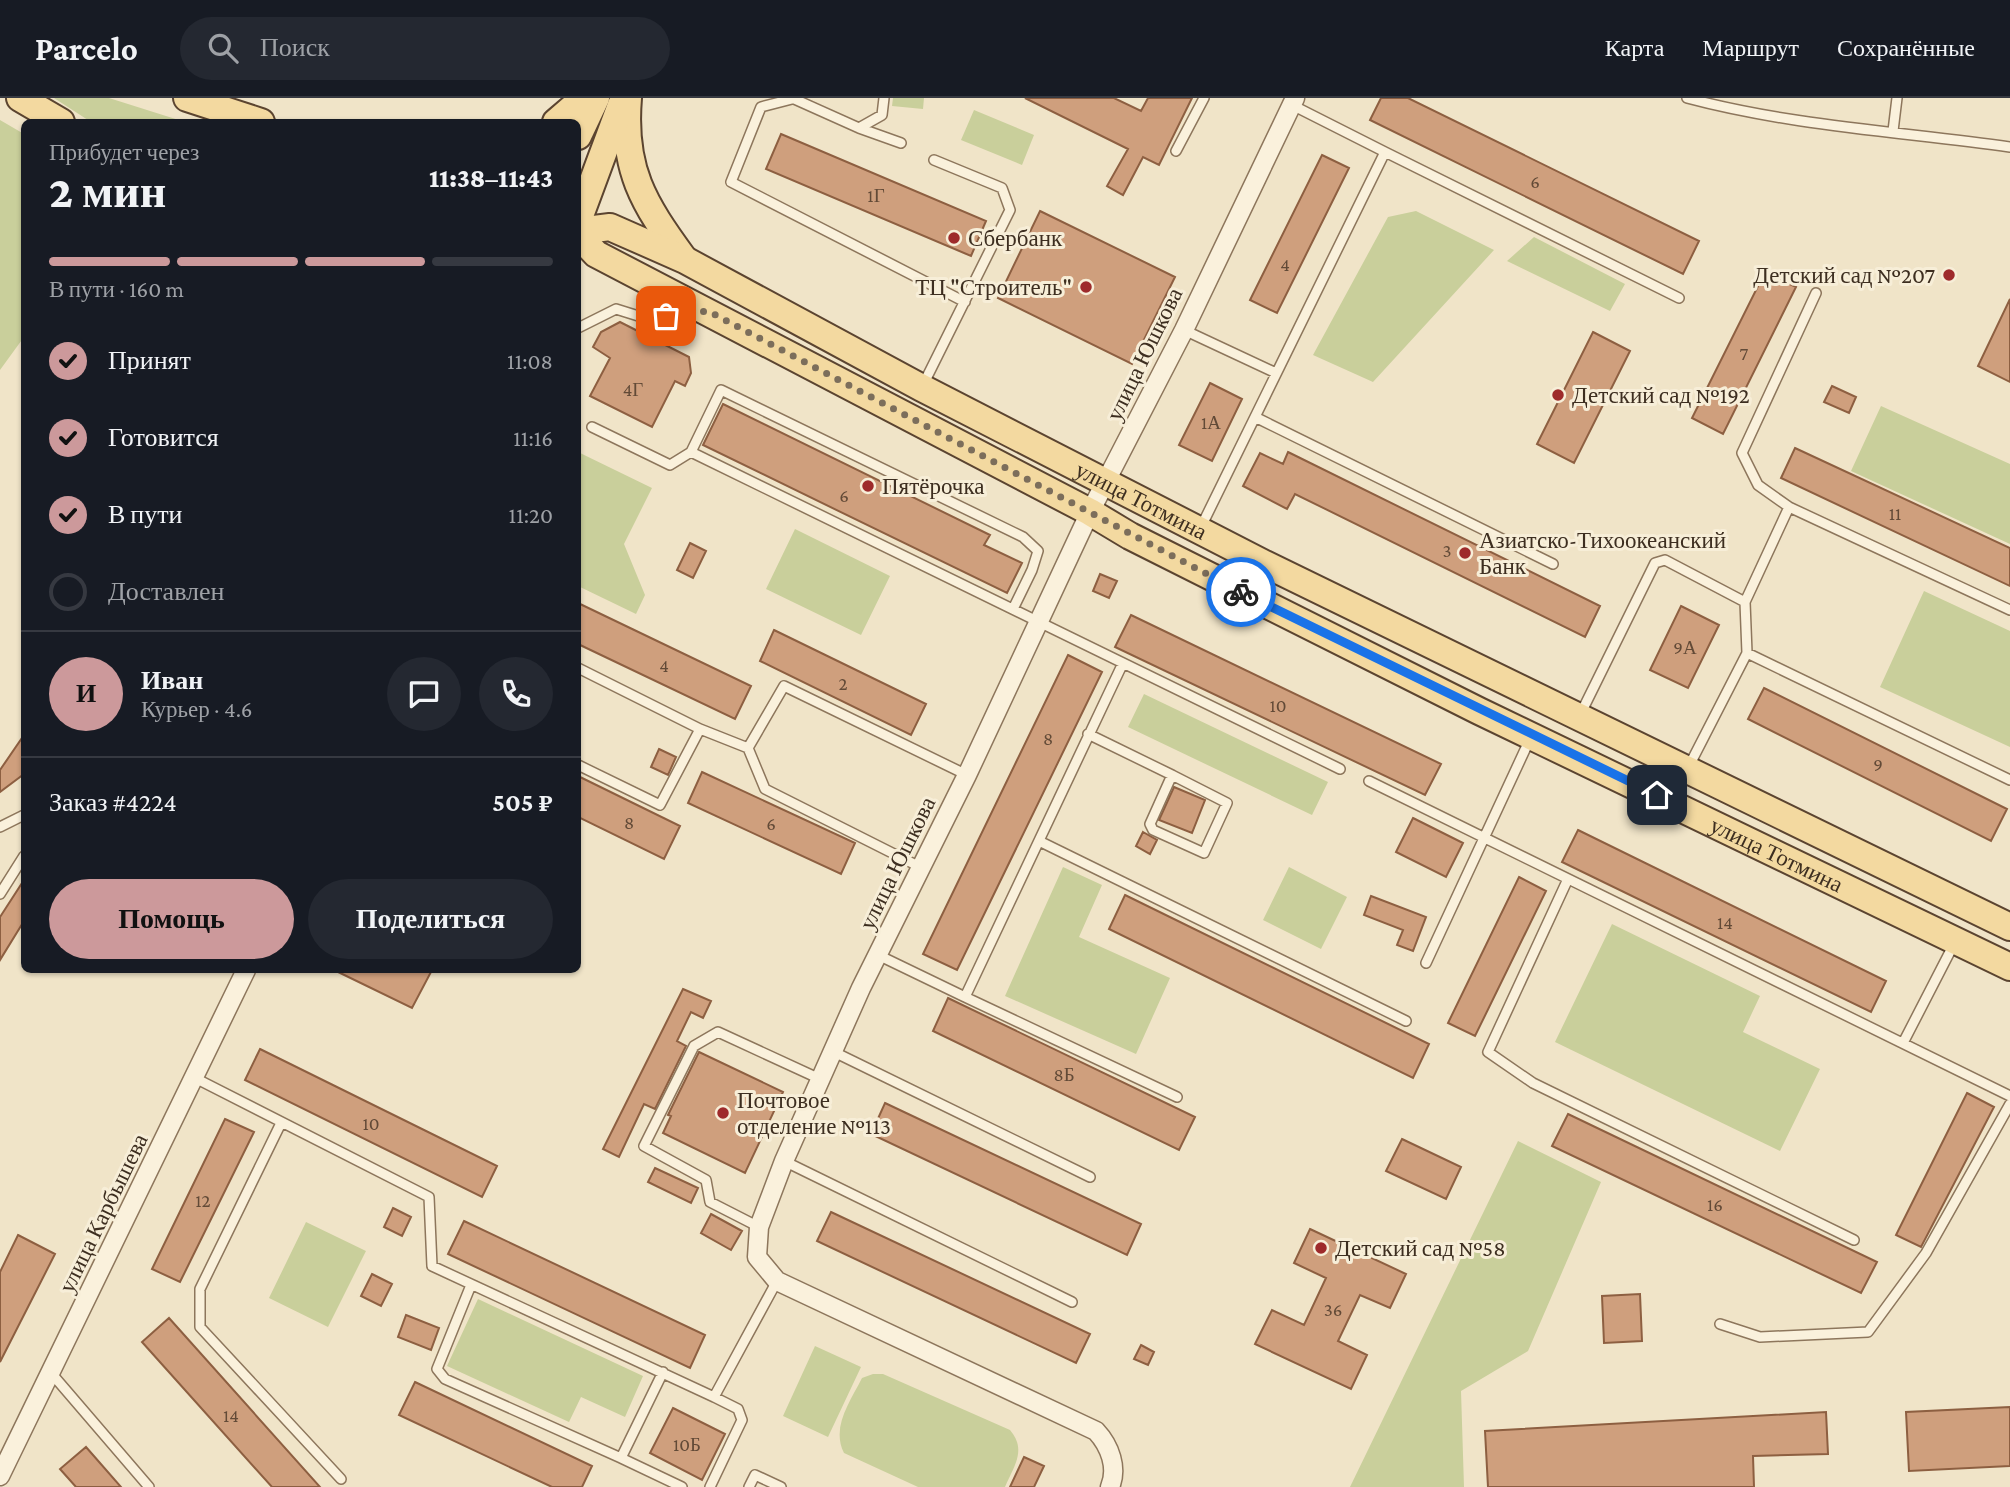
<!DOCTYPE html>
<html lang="ru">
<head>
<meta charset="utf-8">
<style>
  body { margin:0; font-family:"Crimson Pro",serif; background:#242831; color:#f1f3f6; height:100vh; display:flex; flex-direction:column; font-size:26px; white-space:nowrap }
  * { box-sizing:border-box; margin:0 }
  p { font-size:23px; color:#9ea1a6 }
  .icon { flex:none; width:38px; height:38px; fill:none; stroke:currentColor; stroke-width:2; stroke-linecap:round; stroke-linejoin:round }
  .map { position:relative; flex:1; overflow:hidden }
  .panel { position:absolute; left:21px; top:21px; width:560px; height:854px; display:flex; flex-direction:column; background:#171b24; border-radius:10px; box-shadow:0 2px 5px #0004 }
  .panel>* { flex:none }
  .pin { position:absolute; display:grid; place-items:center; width:60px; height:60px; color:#fff; margin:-30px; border-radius:14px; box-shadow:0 4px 10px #0006 }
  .courier { position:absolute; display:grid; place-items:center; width:70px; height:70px; margin:-35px; border:5px solid #1a73e8; border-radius:50%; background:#fff; color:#222; box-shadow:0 2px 9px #0007 }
  .head em { font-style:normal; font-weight:800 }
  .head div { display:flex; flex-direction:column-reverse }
  .head { display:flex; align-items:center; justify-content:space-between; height:119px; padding:0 28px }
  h1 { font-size:46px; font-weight:800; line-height:52px }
  .bar { display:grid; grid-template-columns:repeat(4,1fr); gap:10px 7px; align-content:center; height:84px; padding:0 28px }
  .bar i { height:9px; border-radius:5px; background:#363941 }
  .bar .on { background:#cc999b }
  .bar p { grid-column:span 4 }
  .line { display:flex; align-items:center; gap:18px; padding:0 28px; border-top:2px solid #363941 }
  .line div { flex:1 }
  .round { display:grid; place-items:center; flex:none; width:74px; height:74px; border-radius:37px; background:#242831 }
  ol { padding:0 28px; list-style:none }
  li { display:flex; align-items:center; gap:21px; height:77px }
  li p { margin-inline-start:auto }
  li .icon { padding:7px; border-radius:50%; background:#cc999b; color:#111; stroke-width:4 }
  li:last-child { color:#9ea1a6 }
  li i { width:38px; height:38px; border:4px solid #363941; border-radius:50% }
  .button { display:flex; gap:14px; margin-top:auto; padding:14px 28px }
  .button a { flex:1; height:80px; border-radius:42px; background:#cc999b; color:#111; font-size:28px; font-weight:800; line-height:80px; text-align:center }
  .button a+a { background:#242831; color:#f1f3f6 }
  header { display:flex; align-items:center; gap:42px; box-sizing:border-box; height:98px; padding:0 35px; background:#171b24; border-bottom:2px solid #363941 }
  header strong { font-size:33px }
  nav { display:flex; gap:38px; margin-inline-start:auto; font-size:24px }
  .search { width:490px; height:63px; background:#242831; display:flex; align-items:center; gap:18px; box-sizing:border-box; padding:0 24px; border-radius:38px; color:#9ea1a6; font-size:26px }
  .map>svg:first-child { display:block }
</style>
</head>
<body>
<header>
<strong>Parcelo</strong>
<div class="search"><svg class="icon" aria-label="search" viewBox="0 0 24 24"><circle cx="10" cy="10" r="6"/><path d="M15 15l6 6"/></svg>Поиск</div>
<nav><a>Карта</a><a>Маршрут</a><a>Сохранённые</a></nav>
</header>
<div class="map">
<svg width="2010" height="1389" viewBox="0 0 2010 1389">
  <rect width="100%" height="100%" fill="#f0e4c8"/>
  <path fill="#c9cf9b" d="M54 0H109L185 24H91Z
    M893 0H924L923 11 892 8Z
    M974 12 1034 37 1022 67 961 42Z
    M0 22 24 36V239L0 272Z
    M1416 113 1494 152 1373 284 1313 257 1388 119Z
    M1534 139 1625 186 1610 213 1507 163Z
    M1881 308 2010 366V446L1851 373Z
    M578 354 652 390 624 446 645 497 636 516 578 488Z
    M795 431 890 478 861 537 766 491Z
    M1924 493 2010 533V649L1880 589Z
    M1144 596 1328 684 1312 717 1128 629Z
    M1063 769 1102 787 1079 839 1170 880 1136 956 1005 898Z
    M1289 769 1347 799 1321 851 1263 822Z
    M1612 826 1760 898 1743 934 1820 971 1780 1053 1555 944Z
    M1518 1043 1601 1084 1528 1253 1461 1293 1464 1389H1350Z
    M306 1124 366 1153 328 1229 269 1200Z
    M478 1201 643 1278 625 1319 581 1299 569 1324 447 1268Z
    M815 1248 861 1269 828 1339 783 1318Z
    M873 1276H883L1010 1332C1027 1352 1014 1368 1005 1389H918L844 1355C831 1329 850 1304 862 1280Z"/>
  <path fill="#cf9f7d" stroke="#8d5f41" stroke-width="2" d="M1025 0H1114L1141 13 1148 0H1192L1159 67 1143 59 1123 97 1107 88 1128 51Z
    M1381 0H1408L1699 143 1683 176 1370 22Z
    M781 36 986 123 971 158 766 71Z
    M1322 57 1349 70 1277 215 1250 202Z
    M1040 113 1175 179 1132 266 998 200Z
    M1765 174 1796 189 1723 336 1692 320Z
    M2010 201V284L1978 268Z
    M620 224 689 259 691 275 685 288 675 283 652 329 590 298 610 260 593 249 601 234Z
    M1593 234 1630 253 1574 365 1537 346Z
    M1210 285 1242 301 1212 363 1179 347Z
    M1832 288 1856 299 1849 315 1824 304Z
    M723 306 990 437 984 447 1022 465 1007 495 703 347Z
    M1795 350 2010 450V488L1781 380Z
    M1288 354 1600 508 1585 539 1295 396 1287 411 1243 388 1260 355 1283 366Z
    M690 445 706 453 693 480 677 472Z
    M1100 476 1117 483 1109 500 1093 493Z
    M578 505 751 588 735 621 578 546Z
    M1681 508 1719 527 1688 590 1650 572Z
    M1131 517 1441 666 1425 697 1115 549Z
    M774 532 926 606 911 637 760 563Z
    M1068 557 1102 574 957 872 923 856Z
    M1764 590 2007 711 1991 743 1748 621Z
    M24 637V676L0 694V672Z
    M659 651 676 659 668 677 651 669Z
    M702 674 855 745 841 776 688 705Z
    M578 678 680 728 664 761 578 719Z
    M1174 689 1205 702 1192 735 1159 722Z
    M1413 720 1463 745 1446 779 1396 754Z
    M1578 732 1886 883 1871 914 1562 764Z
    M1143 734 1157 742 1150 756 1136 748Z
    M1519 779 1546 793 1475 938 1448 925Z
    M24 782V823L0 862V819Z
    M1125 797 1429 946 1413 980 1109 831Z
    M1371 798 1426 819 1413 853 1397 847 1403 832 1364 817Z
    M334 872H432L412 910Z
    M683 891 711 903 703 920 691 914 677 943 686 948 655 1011 644 1006 619 1059 603 1051Z
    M948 900 1195 1019 1179 1052 933 933Z
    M260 951 497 1068 482 1099 245 982Z
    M699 954 783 994 745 1075 663 1035 671 1018 668 1017Z
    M1967 995 1994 1009 1921 1149 1896 1137Z
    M885 1005 1141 1126 1127 1157 871 1036Z
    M1568 1016 1877 1164 1861 1195 1552 1048Z
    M225 1021 254 1034 180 1184 152 1171Z
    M1402 1041 1461 1069 1446 1101 1386 1073Z
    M655 1070 698 1090 691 1105 648 1084Z
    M393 1110 411 1119 402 1138 384 1129Z
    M831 1114 1090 1236 1076 1265 817 1143Z
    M711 1116 742 1133 731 1152 701 1135Z
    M464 1123 705 1237 690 1270 448 1156Z
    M1310 1131 1406 1176 1390 1210 1360 1197 1338 1243 1367 1257 1351 1291 1255 1246 1272 1212 1304 1227 1326 1180 1294 1165Z
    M18 1137 55 1156 0 1264V1174Z
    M372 1176 392 1186 381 1208 361 1198Z
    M1640 1196 1642 1243 1604 1245 1602 1198Z
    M406 1217 439 1230 431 1252 398 1239Z
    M169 1220 320 1389H272L142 1244Z
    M1141 1247 1154 1254 1148 1267 1134 1261Z
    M415 1284 592 1368 582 1389H552L399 1317Z
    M2010 1309V1368L1909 1373 1906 1314Z
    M673 1310 725 1336 702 1382 650 1355Z
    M1826 1314 1828 1356 1753 1358 1754 1389H1488L1485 1333Z
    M86 1349 121 1389H76L60 1371Z
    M1024 1359 1044 1368 1034 1389H1010Z"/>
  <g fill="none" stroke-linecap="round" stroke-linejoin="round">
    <defs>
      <path id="lane" d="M792 0 859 30 901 45
        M1687 0C1792 28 1903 34 2010 49
        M792 1 761 9 731 84 965 204
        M859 30 882 17 884 0
        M1893 33 1897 0
        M1176 53 1204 0
        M1385 54 1679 200
        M578 230 616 211 648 221 692 215
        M1184 232 1276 275
        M923 287 1010 112 1002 90 934 62
        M1255 319 1553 466
        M592 329 670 367 691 354
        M1789 409 1758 387 1742 355 1816 195
        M1200 431 1385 54 1292 7
        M1013 511 1032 472 1038 453 1023 439 721 292 691 354 1340 671
        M1747 555 1745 504 1789 409 2010 512
        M578 570 700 631
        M1580 617 1655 465 1665 462 1745 504
        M1088 636 1172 677 1150 726 1153 732 1204 755 1227 705 1172 677
        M748 650 784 588 967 677
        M578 667 660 707 700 631 748 650 765 691 922 770
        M1688 670 1747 555 2010 682
        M1369 683 2010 998
        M0 729 24 717
        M1039 743 1406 923
        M1567 783 1488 954 1533 985 1854 1142
        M0 796 24 758
        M878 857 965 899 1123 565
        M1426 865 1530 641
        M965 899 1177 999
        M1903 945 1955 844
        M832 953 1090 1079
        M195 980 429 1099 432 1168 714 1299 777 1183
        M281 1025 200 1191V1229L341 1381
        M784 1063 1072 1204
        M759 1129 710 1104 706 1082 644 1048 694 948 718 934 820 981
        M471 1187 437 1271 445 1281 621 1360 663 1274
        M1720 1226 1760 1239 1868 1234 1926 1155 2010 1006
        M52 1276 149 1389
        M621 1360 682 1389
        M710 1389 742 1322 738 1311 714 1299
        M749 1389 755 1377 781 1389"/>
      <path id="street" d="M0 1378 246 872
        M1110 1389C1118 1370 1110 1348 1096 1333L777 1183 757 1159 759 1129 784 1063 861 890 967 677 1090 414 1184 232 1295 0"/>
      <g id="primary">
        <path d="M20 0 61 24"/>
        <path d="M187 0 261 24"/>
        <path d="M628 0C622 71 643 105 684 161"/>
        <path d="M556 24 584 0"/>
        <path d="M578 38 596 0"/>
        <path d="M578 123 621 7"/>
        <path id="s1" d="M578 133 610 129 685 162 922 290 1263 465 2010 829"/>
        <path id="s2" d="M578 137 596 156 1090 414 1130 438 1479 613 2010 869"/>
      </g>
    </defs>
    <use href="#lane" stroke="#8d765c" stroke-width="12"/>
    <use href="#street" stroke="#8d765c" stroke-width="21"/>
    <use href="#primary" stroke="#5b4430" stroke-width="30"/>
    <use href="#lane" stroke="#faf1dc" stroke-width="9"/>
    <use href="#street" stroke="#faf1dc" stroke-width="18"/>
    <use href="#primary" stroke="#f3d9a0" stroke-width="26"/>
  </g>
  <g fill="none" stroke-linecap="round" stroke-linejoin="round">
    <path stroke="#7c6e5b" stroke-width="7" stroke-dasharray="0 12.6" d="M666 218 708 213 1241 494"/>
    <path stroke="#1a73e8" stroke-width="9" d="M1241 494 1657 697"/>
  </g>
  <g fill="#9e2a2b" stroke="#f7eed8" stroke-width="2.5">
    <circle cx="954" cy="140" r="7"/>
    <circle cx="1949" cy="177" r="7"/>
    <circle cx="1086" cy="189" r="7"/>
    <circle cx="1558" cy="297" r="7"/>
    <circle cx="868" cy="388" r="7"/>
    <circle cx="1465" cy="455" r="7"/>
    <circle cx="723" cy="1015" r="7"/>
    <circle cx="1321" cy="1150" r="7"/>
  </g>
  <g text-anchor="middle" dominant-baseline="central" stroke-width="6" stroke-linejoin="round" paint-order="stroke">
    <g font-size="19" fill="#624a37">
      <text x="1535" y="83">6</text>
      <text x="876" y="97">1Г</text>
      <text x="1285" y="166">4</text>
      <text x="1744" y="255">7</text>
      <text x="633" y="291">4Г</text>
      <text x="1211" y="324">1А</text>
      <text x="844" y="397">6</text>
      <text x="1895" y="415">11</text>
      <text x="1447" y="452">3</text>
      <text x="1685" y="549">9А</text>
      <text x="664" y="567">4</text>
      <text x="843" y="585">2</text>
      <text x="1278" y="607">10</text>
      <text x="1048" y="640">8</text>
      <text x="1878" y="666">9</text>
      <text x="629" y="724">8</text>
      <text x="771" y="725">6</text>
      <text x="1725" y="824">14</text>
      <text x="1064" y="976">8Б</text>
      <text x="371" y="1025">10</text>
      <text x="203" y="1102">12</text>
      <text x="1715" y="1106">16</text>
      <text x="1333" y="1211">36</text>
      <text x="231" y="1317">14</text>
      <text x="687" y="1346">10Б</text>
    </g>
    <g font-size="23" fill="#3d2e20" stroke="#f7eed8" text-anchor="start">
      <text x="968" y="140">Сбербанк</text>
      <text x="1935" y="177" text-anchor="end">Детский сад №207</text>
      <text x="1072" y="189" text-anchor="end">ТЦ "Строитель"</text>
      <text x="1572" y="297">Детский сад №192</text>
      <text x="882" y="388">Пятёрочка</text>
      <text x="1479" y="442">Азиатско-Тихоокеанский<tspan x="1479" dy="26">Банк</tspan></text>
      <text x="737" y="1002">Почтовое<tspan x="737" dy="26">отделение №113</tspan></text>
      <text x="1335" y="1150">Детский сад №58</text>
    </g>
    <g font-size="23" fill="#3d2e20" stroke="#f7eed8">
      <text transform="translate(1144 256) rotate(-64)">улица Юшкова</text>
      <text stroke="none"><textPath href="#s1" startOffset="630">улица Тотмина</textPath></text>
      <text stroke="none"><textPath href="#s2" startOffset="1351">улица Тотмина</textPath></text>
      <text transform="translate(897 765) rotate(-64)">улица Юшкова</text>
      <text transform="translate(103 1115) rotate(-64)">улица Карбышева</text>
    </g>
  </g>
</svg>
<div class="pin" style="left:666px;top:218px;background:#ea580c"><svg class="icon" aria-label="bag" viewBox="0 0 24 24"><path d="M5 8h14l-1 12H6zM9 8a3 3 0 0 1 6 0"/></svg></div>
<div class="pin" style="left:1657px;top:697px;background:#1f2937"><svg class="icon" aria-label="home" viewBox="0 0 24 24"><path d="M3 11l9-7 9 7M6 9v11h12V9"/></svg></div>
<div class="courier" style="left:1241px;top:494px"><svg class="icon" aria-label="bike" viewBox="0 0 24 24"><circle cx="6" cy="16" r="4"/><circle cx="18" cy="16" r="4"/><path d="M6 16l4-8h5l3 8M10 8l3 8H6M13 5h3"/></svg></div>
<section class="panel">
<div class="head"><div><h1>2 мин</h1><p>Прибудет через</p></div><em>11:38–11:43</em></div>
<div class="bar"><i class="on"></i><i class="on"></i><i class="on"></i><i></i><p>В пути · 160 m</p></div>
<ol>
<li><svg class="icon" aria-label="check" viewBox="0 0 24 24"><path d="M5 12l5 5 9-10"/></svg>Принят<p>11:08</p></li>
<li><svg class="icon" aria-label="check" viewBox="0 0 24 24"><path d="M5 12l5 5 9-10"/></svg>Готовится<p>11:16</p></li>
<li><svg class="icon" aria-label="check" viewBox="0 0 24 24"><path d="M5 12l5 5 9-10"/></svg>В пути<p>11:20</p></li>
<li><i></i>Доставлен</li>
</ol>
<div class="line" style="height:126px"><b class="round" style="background:#cc999b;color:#111">И</b><div><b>Иван</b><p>Курьер · 4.6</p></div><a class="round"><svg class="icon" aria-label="chat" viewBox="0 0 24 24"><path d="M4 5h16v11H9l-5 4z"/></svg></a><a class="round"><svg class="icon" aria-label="phone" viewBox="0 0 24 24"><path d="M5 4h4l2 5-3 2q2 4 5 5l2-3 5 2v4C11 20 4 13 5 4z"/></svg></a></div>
<div class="line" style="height:91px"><div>Заказ #4224</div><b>505 ₽</b></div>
<div class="button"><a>Помощь</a><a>Поделиться</a></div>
</section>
</div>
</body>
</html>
